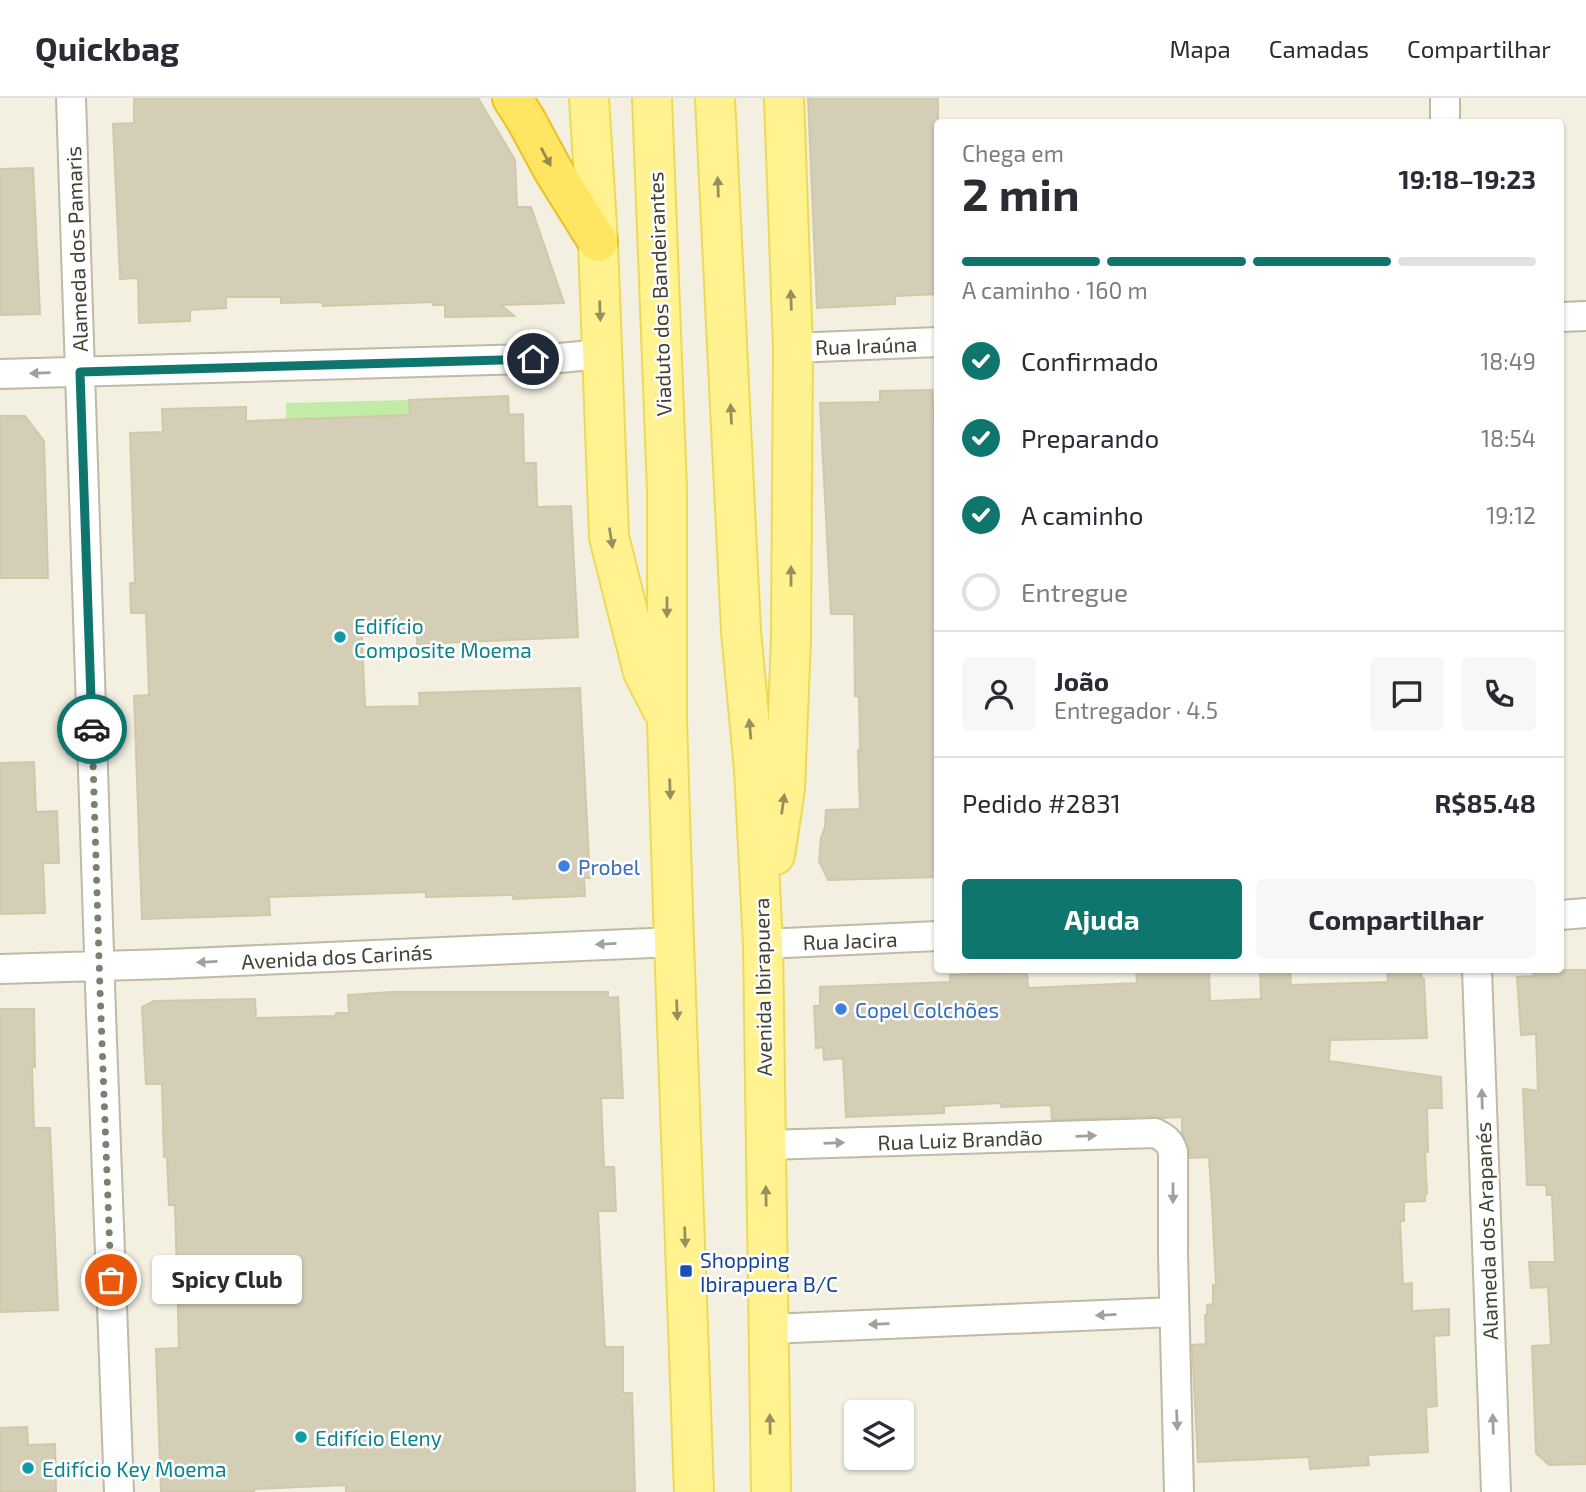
<!DOCTYPE html>
<html lang="pt">
<head>
<meta charset="utf-8">
<style>
  body { margin:0; font-family:"Exo 2",sans-serif; background:#f7f7f7; color:#2b2b33; height:100vh; display:flex; flex-direction:column; font-size:26px; white-space:nowrap }
  * { box-sizing:border-box; margin:0 }
  p { font-size:23px; color:#7c7c81 }
  .icon { flex:none; width:38px; height:38px; fill:none; stroke:currentColor; stroke-width:2; stroke-linecap:round; stroke-linejoin:round }
  .map { position:relative; flex:1; overflow:hidden }
  .sheet { position:absolute; left:934px; top:21px; width:630px; height:854px; display:flex; flex-direction:column; background:#fff; border-radius:7px; box-shadow:0 2px 5px #0004 }
  .sheet>* { flex:none }
  .buttons { position:absolute; left:844px; top:1302px; display:grid; gap:14px }
  .buttons a { display:grid; place-items:center; width:70px; height:70px; border-radius:7px; background:#fff; box-shadow:0 2px 5px #0004; font-size:35px }
  .pin { position:absolute; display:grid; place-items:center; width:60px; height:60px; color:#fff; margin:-30px; border:4px solid #fff; border-radius:50%; box-shadow:0 2px 7px #0007 }
  .courier { position:absolute; display:grid; place-items:center; width:70px; height:70px; margin:-35px; border:5px solid #0f766e; border-radius:50%; background:#fff; color:#222; box-shadow:0 2px 9px #0007 }
  .bubble { position:absolute; height:49px; border-radius:7px; background:#fff; box-shadow:0 2px 5px #0004; font-size:23px; font-weight:700; line-height:49px; text-align:center }
  .overview em { font-style:normal; font-weight:700 }
  .overview div { display:flex; flex-direction:column-reverse }
  .overview { display:flex; align-items:center; justify-content:space-between; height:119px; padding:0 28px }
  h1 { font-size:46px; font-weight:700; line-height:52px }
  .bar { display:grid; grid-template-columns:repeat(4,1fr); gap:10px 7px; align-content:center; height:84px; padding:0 28px }
  .bar i { height:9px; border-radius:5px; background:#e1e1e2 }
  .bar .selected { background:#0f766e }
  .bar p { grid-column:span 4 }
  .line { display:flex; align-items:center; gap:18px; padding:0 28px; border-top:2px solid #e1e1e2 }
  .line div { flex:1 }
  .round { display:grid; place-items:center; flex:none; width:74px; height:74px; border-radius:7px; background:#f7f7f7 }
  ol { padding:0 28px; list-style:none }
  li { display:flex; align-items:center; gap:21px; height:77px }
  li p { margin-inline-start:auto }
  li .icon { padding:7px; border-radius:50%; background:#0f766e; color:#fff; stroke-width:4 }
  li:last-child { color:#7c7c81 }
  li i { width:38px; height:38px; border:4px solid #e1e1e2; border-radius:50% }
  .primary-button { display:flex; gap:14px; margin-top:auto; padding:14px 28px }
  .primary-button a { flex:1; height:80px; border-radius:7px; background:#0f766e; color:#fff; font-size:28px; font-weight:700; line-height:80px; text-align:center }
  .primary-button a+a { background:#f7f7f7; color:#2b2b33 }
  header { display:flex; align-items:center; gap:42px; box-sizing:border-box; height:98px; padding:0 35px; background:#fff; border-bottom:2px solid #e1e1e2 }
  header strong { font-size:33px }
  nav { display:flex; gap:38px; margin-inline-start:auto; font-size:24px }
  .map>svg:first-child { display:block }
</style>
</head>
<body>
<header>
<strong>Quickbag</strong>
<nav><a>Mapa</a><a>Camadas</a><a>Compartilhar</a></nav>
</header>
<div class="map">
<svg width="1586" height="1394" viewBox="0 0 1586 1394">
  <rect width="100%" height="100%" fill="#f3f0e2"/>
  <path fill="#c1eba6" d="M409 302 410 317 286 321V305Z"/>
  <path fill="#d4ceb6" stroke="#d0c8a9" stroke-width="2" d="M134 0H478L515 62 517 109H531L564 205 501 207 514 218 445 219V207H433V204L323 208 322 204 281 205V199H226V210L190 212V223L139 225 138 180 120 181 113 26 134 25Z
    M808 0H938V196L895 198V206L817 210Z
    M33 70 40 216 0 217V71Z
    M932 292 935 332H938V779L828 782 819 763 821 740 825 729 826 712 860 711 858 652H860L859 599 855 598 854 516H831L820 305 880 304V293Z
    M508 298 509 317 523 316 524 365H536L537 409 571 408 578 539 417 546V536L362 538 365 609 420 608 419 595 580 590 590 780H584L585 798 513 801V797L426 799V794L269 799 270 817 142 821 134 598 149 597 146 515H131L130 485H135L130 335 163 334 162 311 246 309V323L410 317 409 302Z
    M0 318H25L44 343 48 480H0Z
    M34 664 36 714 57 713 59 765H43L45 815 0 816V665Z
    M1136 872H1209L1210 903 1261 901 1260 872H1290L1291 887 1388 884 1387 872H1421L1422 881H1424L1427 940 1330 942 1329 963 1441 979 1442 1010H1427L1428 1054H1425L1427 1096H1425V1103L1404 1104V1123H1400L1403 1186 1412 1185V1213L1449 1211V1237L1434 1238 1437 1308 1426 1309 1428 1354 1368 1357 1369 1367 1310 1371 1309 1359 1198 1364 1192 1247 1206 1246 1205 1217H1207V1207L1213 1206V1187H1216L1212 1106 1209 1059 1190 1060 1189 1049 1182 1035V1019L1163 1020 1154 1018 1052 1022 1051 1007 1001 1009V1005L944 1008V1015L846 1019 843 960 824 962 823 949 816 950 814 908H820V889L950 884V877L1027 874 1028 890 1137 885Z
    M1533 872H1586V1366L1549 1367 1536 1355 1532 1248 1551 1247 1548 1189 1531 1190 1529 1164H1555L1552 1097H1547L1546 1087H1527L1523 991 1538 993 1536 936 1521 937 1517 879 1534 878Z
    M392 894H608V900L618 899 623 1000H601L604 1069H614L616 1113H598L605 1249H623V1295H632L635 1394H346V1387L254 1391V1394H161L156 1251 179 1250 175 1107H169L167 1059H164L162 986H146L142 909 154 903 255 901 256 920 336 918V915H349L348 897Z
    M0 911H34L35 969H32L34 1030H50L58 1212 0 1214Z
    M27 1329 28 1347 55 1346 56 1394H0V1330Z"/>
  <g fill="none" stroke-linecap="round" stroke-linejoin="round">
    <defs>
      <path id="street" d="M71 0 101 916 119 1394
        M1445 0V24
        M1561 219 1586 218
        M793 250 938 244
        M0 276 560 260 601 256
        M1561 817 1586 815
        M763 846 938 838
        M0 871 167 866 674 844
        M1477 872 1496 1394
        M766 1047 1155 1035C1165 1040 1170 1043 1173 1054V1156L1179 1394
        M769 1231 1174 1214"/>
      <path id="primary" d="M589 0 598 144 609 439 643 574 662 611
        M652 0 667 392V623L674 844 694 1394
        M715 0 741 533 754 672 763 846 771 1394
        M775 757 785 691 791 541 793 250 784 0"/>
      <path id="highway" d="M512 0 526 22 553 72 598 144"/>
    </defs>
    <use href="#street" stroke="#bebaa4" stroke-width="32"/>
    <use href="#primary" stroke="#edd955" stroke-width="42"/>
    <use href="#highway" stroke="#eac224" stroke-width="42"/>
    <use href="#street" stroke="#fff" stroke-width="28"/>
    <use href="#primary" stroke="#fff28f" stroke-width="38"/>
    <use href="#highway" stroke="#ffe561" stroke-width="38"/>
  </g>
  <defs><path id="oneway-solid" d="M-6-.8H1V-3.2L6.5 0L1 3.2V.8H-6Z" transform="scale(1.75)"/></defs>
  <use fill="#988a47" href="#oneway-solid" transform="translate(546 59) rotate(62)"/>
  <g fill="#98905c">
    <use href="#oneway-solid" transform="translate(718 89) rotate(-92)"/>
    <use href="#oneway-solid" transform="translate(791 202) rotate(-92)"/>
    <use href="#oneway-solid" transform="translate(600 213) rotate(88)"/>
    <use href="#oneway-solid" transform="translate(731 316) rotate(-93)"/>
    <use href="#oneway-solid" transform="translate(611 440) rotate(81)"/>
    <use href="#oneway-solid" transform="translate(791 478) rotate(-90)"/>
    <use href="#oneway-solid" transform="translate(667 509) rotate(90)"/>
    <use href="#oneway-solid" transform="translate(750 631) rotate(-95)"/>
    <use href="#oneway-solid" transform="translate(670 691) rotate(88)"/>
    <use href="#oneway-solid" transform="translate(783 706) rotate(-82)"/>
    <use href="#oneway-solid" transform="translate(677 912) rotate(88)"/>
    <use href="#oneway-solid" transform="translate(766 1098) rotate(-91)"/>
    <use href="#oneway-solid" transform="translate(685 1139) rotate(88)"/>
    <use href="#oneway-solid" transform="translate(770 1326) rotate(-91)"/>
  </g>
  <g fill="#a2a098">
    <use href="#oneway-solid" transform="translate(40 275) rotate(178)"/>
    <use href="#oneway-solid" transform="translate(606 846) rotate(177)"/>
    <use href="#oneway-solid" transform="translate(207 864) rotate(177)"/>
    <use href="#oneway-solid" transform="translate(1482 1001) rotate(-92)"/>
    <use href="#oneway-solid" transform="translate(1086 1038) rotate(-2)"/>
    <use href="#oneway-solid" transform="translate(834 1045) rotate(-2)"/>
    <use href="#oneway-solid" transform="translate(1173 1095) rotate(90)"/>
    <use href="#oneway-solid" transform="translate(1106 1217) rotate(177)"/>
    <use href="#oneway-solid" transform="translate(879 1226) rotate(178)"/>
    <use href="#oneway-solid" transform="translate(1177 1322) rotate(88)"/>
    <use href="#oneway-solid" transform="translate(1493 1326) rotate(-92)"/>
  </g>
  <g fill="none" stroke-linecap="round" stroke-linejoin="round">
    <path stroke="#817e70" stroke-width="7" stroke-dasharray="0 12.6" d="M92 631 100 892 111 1182"/>
    <path stroke="#0f766e" stroke-width="9" d="M92 631 80 274 533 261"/>
  </g>
  <g fill="#0f9aa8" stroke="#fff" stroke-width="2.5">
    <circle cx="340" cy="539" r="7"/>
    <circle cx="301" cy="1339" r="7"/>
    <circle cx="28" cy="1370" r="7"/>
  </g>
  <g fill="#3f7fe0" stroke="#fff" stroke-width="2.5">
    <circle cx="564" cy="768" r="7"/>
    <circle cx="841" cy="911" r="7"/>
  </g>
  <rect fill="#1a4fb4" stroke="#fff" stroke-width="2.5" x="679" y="1166" width="14" height="14" rx="3.5"/>
  <g text-anchor="middle" dominant-baseline="central" stroke-width="5" stroke-linejoin="round" paint-order="stroke">
    <g font-size="21" fill="#444032" stroke="#fff">
      <text transform="translate(76 151) rotate(-92)">Alameda dos Pamaris</text>
      <text transform="translate(659 196) rotate(-92)">Viaduto dos Bandeirantes</text>
      <text transform="translate(866 247) rotate(-2)">Rua Iraúna</text>
      <text transform="translate(850 842) rotate(-2)">Rua Jacira</text>
      <text transform="translate(337 858) rotate(-3)">Avenida dos Carinás</text>
      <text transform="translate(762 889) rotate(-91)">Avenida Ibirapuera</text>
      <text transform="translate(960 1041) rotate(-2)">Rua Luiz Brandão</text>
      <text transform="translate(1486 1133) rotate(-92)">Alameda dos Arapanés</text>
    </g>
    <g font-size="21" fill="#0d838f" stroke="#fff" text-anchor="start">
      <text x="354" y="527">Edifício<tspan x="354" dy="24">Composite Moema</tspan></text>
      <text x="315" y="1339">Edifício Eleny</text>
      <text x="42" y="1370">Edifício Key Moema</text>
    </g>
    <g font-size="21" fill="#366cbe" stroke="#fff" text-anchor="start">
      <text x="578" y="768">Probel</text>
      <text x="855" y="911">Copel Colchões</text>
    </g>
    <g font-size="21" fill="#164399" stroke="#fff" text-anchor="start">
      <text x="700" y="1161">Shopping<tspan x="700" dy="24">Ibirapuera B/C</tspan></text>
    </g>
  </g>
</svg>
<div class="buttons">
<a><svg class="icon" aria-label="layers" viewBox="0 0 24 24"><path d="M12 4l9 5-9 5-9-5zM3 14l9 5 9-5"/></svg></a>
</div>
<div class="pin" style="left:111px;top:1182px;background:#ea580c"><svg class="icon" aria-label="bag" viewBox="0 0 24 24"><path d="M5 8h14l-1 12H6zM9 8a3 3 0 0 1 6 0"/></svg></div>
<div class="pin" style="left:533px;top:261px;background:#1f2937"><svg class="icon" aria-label="home" viewBox="0 0 24 24"><path d="M3 11l9-7 9 7M6 9v11h12V9"/></svg></div>
<div class="courier" style="left:92px;top:631px"><svg class="icon" aria-label="car" viewBox="0 0 24 24"><path d="M5 17H2v-5l4-1 3-4h7l3 4 3 1v5h-3M9 17h6M6 11h13"/><circle cx="7" cy="17" r="2"/><circle cx="17" cy="17" r="2"/></svg></div>
<div class="bubble" style="left:152px;top:1157px;width:150px">Spicy Club</div>
<section class="sheet">
<div class="overview"><div><h1>2 min</h1><p>Chega em</p></div><em>19:18–19:23</em></div>
<div class="bar"><i class="selected"></i><i class="selected"></i><i class="selected"></i><i></i><p>A caminho · 160 m</p></div>
<ol>
<li><svg class="icon" aria-label="check" viewBox="0 0 24 24"><path d="M5 12l5 5 9-10"/></svg>Confirmado<p>18:49</p></li>
<li><svg class="icon" aria-label="check" viewBox="0 0 24 24"><path d="M5 12l5 5 9-10"/></svg>Preparando<p>18:54</p></li>
<li><svg class="icon" aria-label="check" viewBox="0 0 24 24"><path d="M5 12l5 5 9-10"/></svg>A caminho<p>19:12</p></li>
<li><i></i>Entregue</li>
</ol>
<div class="line" style="height:126px"><a class="round"><svg class="icon" aria-label="person" viewBox="0 0 24 24"><circle cx="12" cy="8" r="4"/><path d="M4 21q1-7 8-7t8 7"/></svg></a><div><b>João</b><p>Entregador · 4.5</p></div><a class="round"><svg class="icon" aria-label="chat" viewBox="0 0 24 24"><path d="M4 5h16v11H9l-5 4z"/></svg></a><a class="round"><svg class="icon" aria-label="phone" viewBox="0 0 24 24"><path d="M5 4h4l2 5-3 2q2 4 5 5l2-3 5 2v4C11 20 4 13 5 4z"/></svg></a></div>
<div class="line" style="height:91px"><div>Pedido #2831</div><b>R$85.48</b></div>
<div class="primary-button"><a>Ajuda</a><a>Compartilhar</a></div>
</section>
</div>
</body>
</html>
